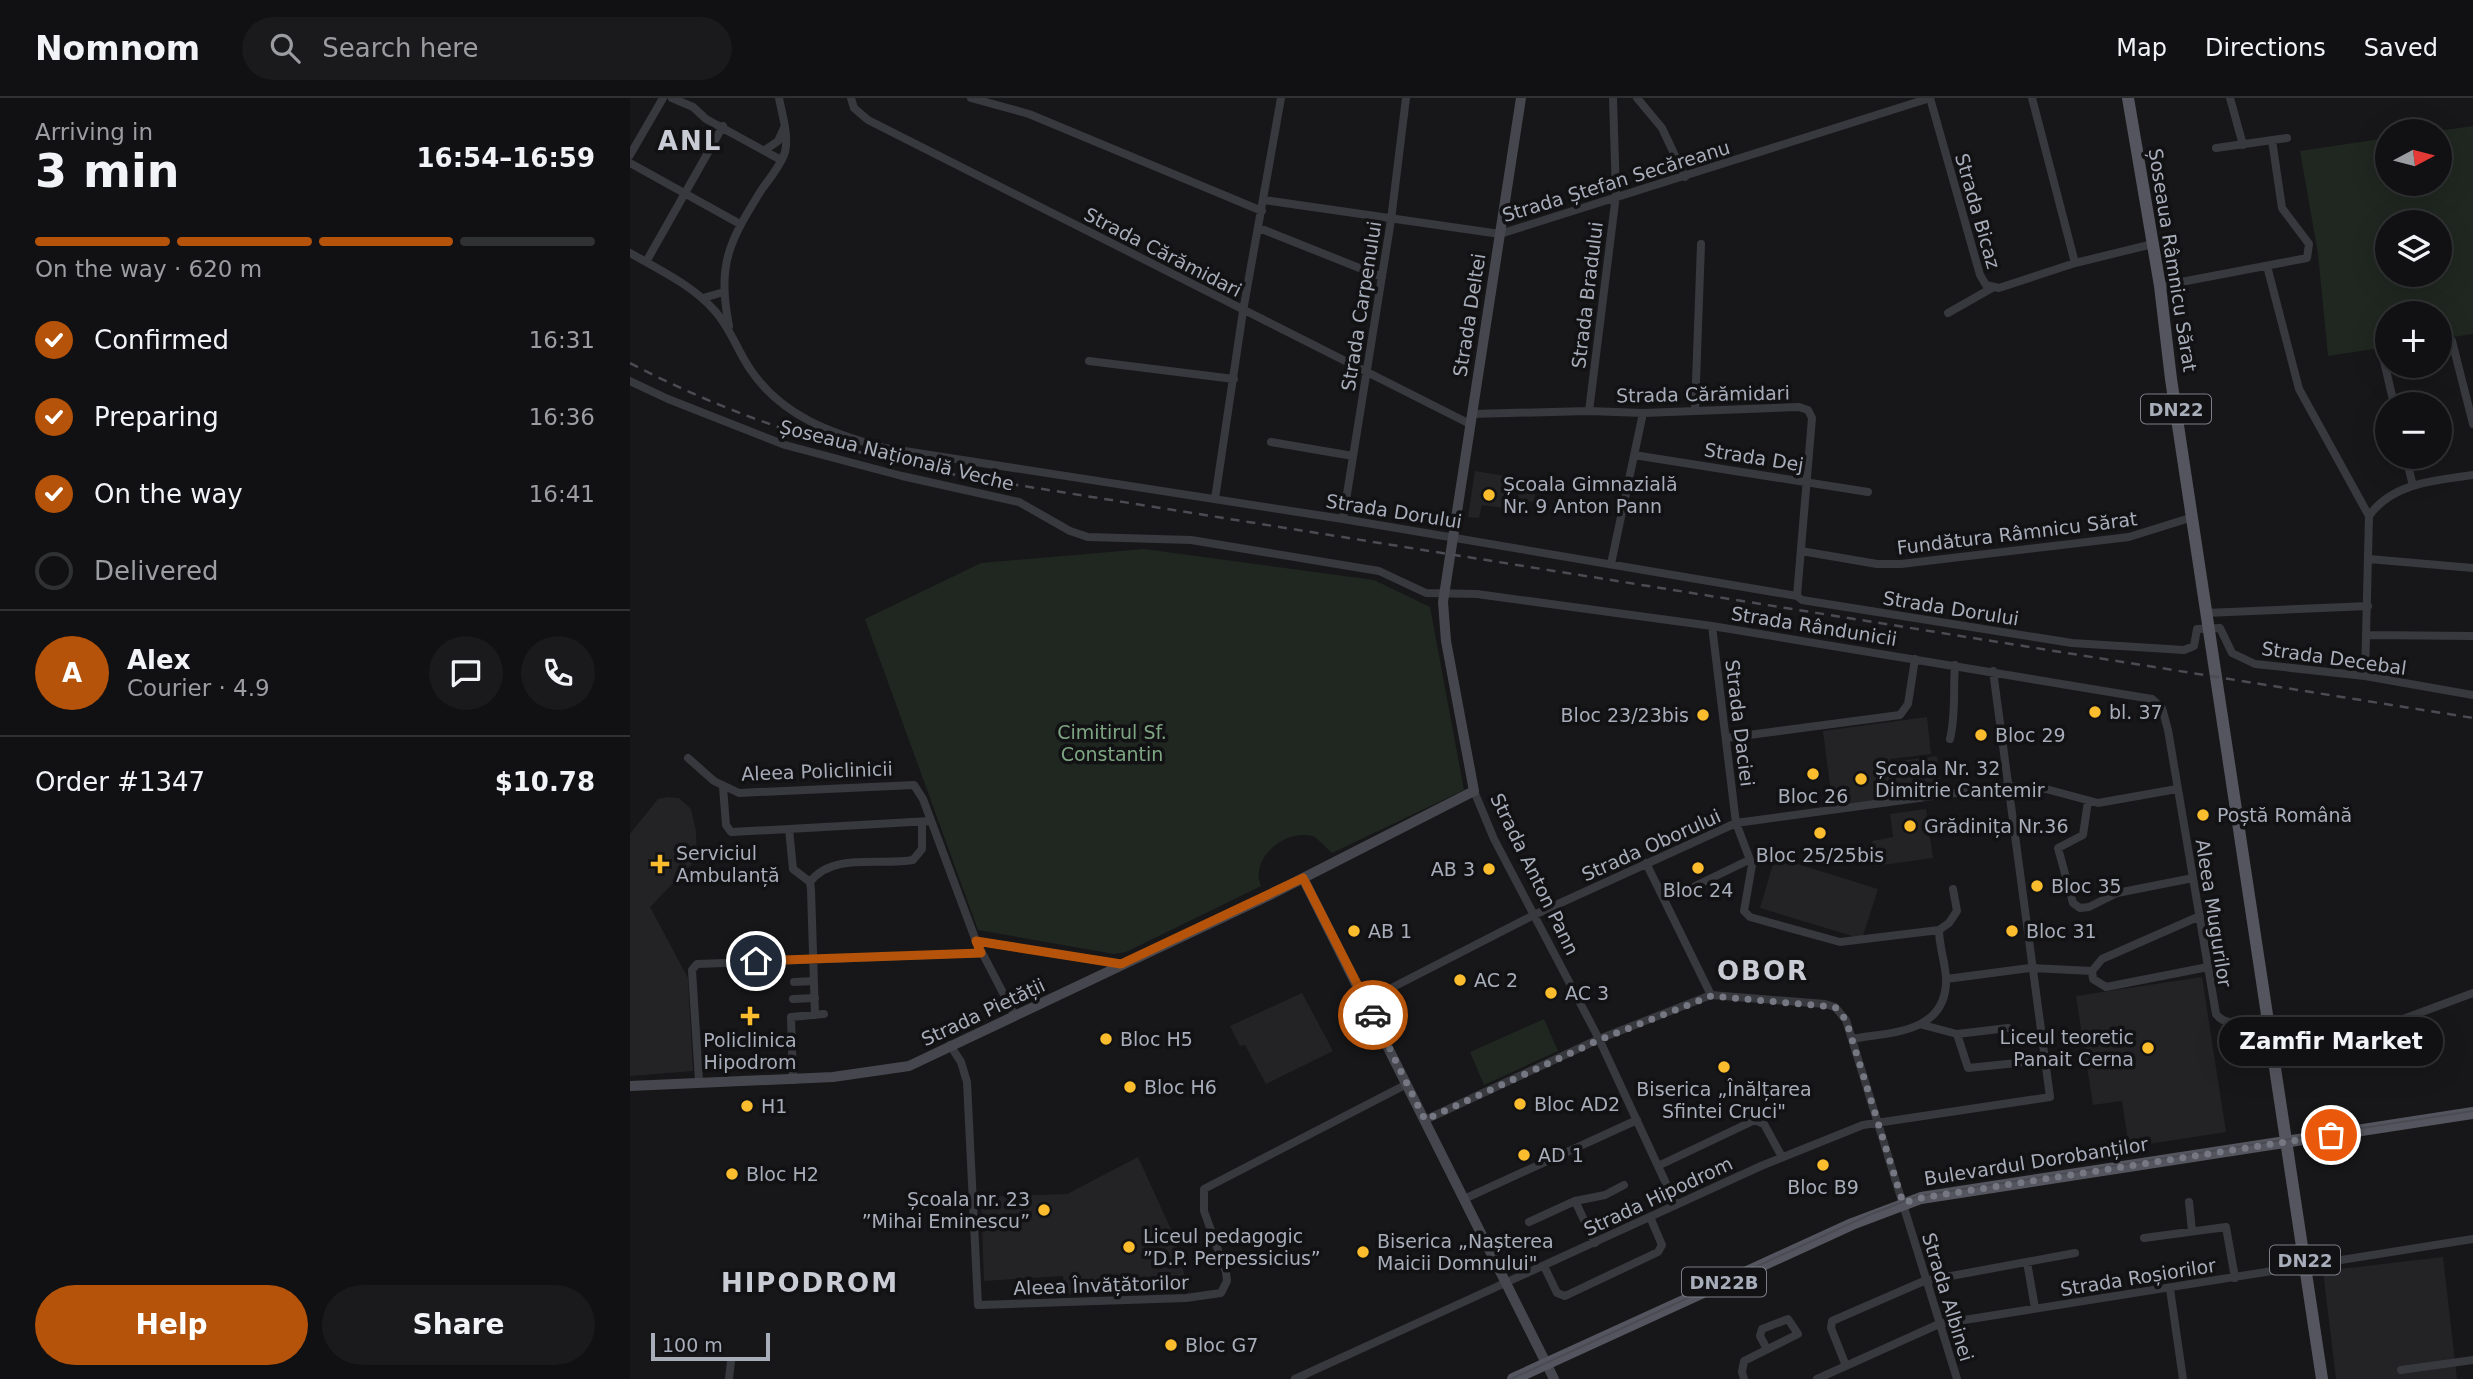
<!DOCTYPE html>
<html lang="en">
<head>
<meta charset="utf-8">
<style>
  body { margin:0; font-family:"DejaVu Sans",sans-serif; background:#1a1a1c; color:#f1f3f6; height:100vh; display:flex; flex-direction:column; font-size:26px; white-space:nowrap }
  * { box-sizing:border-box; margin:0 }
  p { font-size:23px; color:#9c9da0 }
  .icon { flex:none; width:38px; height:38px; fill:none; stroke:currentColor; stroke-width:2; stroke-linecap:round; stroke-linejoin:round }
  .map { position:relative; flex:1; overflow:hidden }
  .panel { display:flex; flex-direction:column; background:#111113; width:630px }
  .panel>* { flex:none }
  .needle { width:46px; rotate:83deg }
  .fabs { position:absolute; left:1745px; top:21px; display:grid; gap:14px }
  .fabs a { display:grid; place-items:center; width:77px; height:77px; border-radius:50%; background:#111113; box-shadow:0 7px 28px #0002,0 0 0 2px #303133; font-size:35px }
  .scale { position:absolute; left:21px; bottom:18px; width:119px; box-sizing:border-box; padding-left:7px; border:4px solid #a8adba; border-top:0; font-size:19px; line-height:24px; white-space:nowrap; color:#a8adba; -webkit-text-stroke:5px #121214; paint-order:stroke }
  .pin { position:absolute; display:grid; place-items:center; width:60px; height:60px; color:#fff; margin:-30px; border:4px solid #fff; border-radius:50%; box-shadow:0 2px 7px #0007 }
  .courier { position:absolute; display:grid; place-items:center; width:70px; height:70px; margin:-35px; border:5px solid #b45309; border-radius:50%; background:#fff; color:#222; box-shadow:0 2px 9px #0007 }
  .bubble { position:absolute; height:49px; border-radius:24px; background:#111113; box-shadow:0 7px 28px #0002,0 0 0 2px #303133; font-size:23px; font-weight:800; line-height:49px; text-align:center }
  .headline em { font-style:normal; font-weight:800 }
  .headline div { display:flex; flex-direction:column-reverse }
  .headline { display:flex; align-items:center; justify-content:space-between; height:119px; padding:0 35px }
  h1 { font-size:46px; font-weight:800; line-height:52px }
  .bar { display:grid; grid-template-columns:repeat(4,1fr); gap:10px 7px; align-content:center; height:84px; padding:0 35px }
  .bar i { height:9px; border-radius:5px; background:#303133 }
  .bar .on { background:#b45309 }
  .bar p { grid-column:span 4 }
  .line { display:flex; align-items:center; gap:18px; padding:0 35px; border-top:2px solid #303133 }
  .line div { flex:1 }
  .round { display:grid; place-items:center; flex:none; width:74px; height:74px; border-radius:37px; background:#1a1a1c }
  ol { padding:0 35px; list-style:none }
  li { display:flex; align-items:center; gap:21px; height:77px }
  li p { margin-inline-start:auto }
  li .icon { padding:7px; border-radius:50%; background:#b45309; color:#fff; stroke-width:4 }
  li:last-child { color:#9c9da0 }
  li i { width:38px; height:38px; border:4px solid #303133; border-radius:50% }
  .primary-button { display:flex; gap:14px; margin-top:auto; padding:14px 35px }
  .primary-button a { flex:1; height:80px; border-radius:42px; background:#b45309; color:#fff; font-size:28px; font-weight:800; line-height:80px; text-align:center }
  .primary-button a+a { background:#1a1a1c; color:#f1f3f6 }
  header { display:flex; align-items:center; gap:42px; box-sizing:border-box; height:98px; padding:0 35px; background:#111113; border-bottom:2px solid #303133 }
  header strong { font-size:33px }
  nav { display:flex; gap:38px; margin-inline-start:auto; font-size:24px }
  .search { width:490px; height:63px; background:#1a1a1c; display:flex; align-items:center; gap:18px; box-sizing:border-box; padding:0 24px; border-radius:38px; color:#9c9da0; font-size:26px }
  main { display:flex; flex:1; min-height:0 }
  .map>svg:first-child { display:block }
</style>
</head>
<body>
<header>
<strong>Nomnom</strong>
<div class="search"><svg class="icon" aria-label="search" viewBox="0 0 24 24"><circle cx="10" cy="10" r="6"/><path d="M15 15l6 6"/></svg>Search here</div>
<nav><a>Map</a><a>Directions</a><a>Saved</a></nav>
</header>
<main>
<section class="panel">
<div class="headline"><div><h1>3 min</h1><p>Arriving in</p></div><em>16:54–16:59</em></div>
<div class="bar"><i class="on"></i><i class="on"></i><i class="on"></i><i></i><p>On the way · 620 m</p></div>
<ol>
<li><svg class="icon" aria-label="check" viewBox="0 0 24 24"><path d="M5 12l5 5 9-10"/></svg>Confirmed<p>16:31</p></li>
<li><svg class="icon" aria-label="check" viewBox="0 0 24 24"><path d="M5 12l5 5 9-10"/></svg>Preparing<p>16:36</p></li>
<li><svg class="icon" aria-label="check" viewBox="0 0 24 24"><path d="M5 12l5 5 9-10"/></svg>On the way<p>16:41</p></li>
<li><i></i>Delivered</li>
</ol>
<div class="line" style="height:126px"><b class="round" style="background:#b45309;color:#fff">A</b><div><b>Alex</b><p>Courier · 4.9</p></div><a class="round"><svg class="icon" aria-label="chat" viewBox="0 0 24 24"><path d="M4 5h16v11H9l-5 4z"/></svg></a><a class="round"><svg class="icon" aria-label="phone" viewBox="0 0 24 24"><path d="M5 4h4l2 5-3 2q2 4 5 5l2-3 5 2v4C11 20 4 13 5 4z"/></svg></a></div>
<div class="line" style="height:91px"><div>Order #1347</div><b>$10.78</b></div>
<div class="primary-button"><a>Help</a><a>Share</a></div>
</section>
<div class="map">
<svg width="1843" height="1281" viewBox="0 0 1843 1281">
  <rect width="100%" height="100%" fill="#171719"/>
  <path fill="#232326" d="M845 373 907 383 904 404 888 402 889 392 877 390 874 410 852 407 849 420 838 419Z
    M1297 619 1301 656 1260 661 1265 701 1203 710 1193 633Z
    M1307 658 1311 692 1268 698 1263 664Z
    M38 699 49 700 61 711 66 733 67 761 20 809 58 880 63 973 0 978V736L28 701Z
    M1296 711 1303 760 1245 768 1242 743 1263 739 1260 716Z
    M1145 759 1248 791 1232 841 1130 810Z
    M1572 879 1596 1034 1499 1049 1492 1003 1463 1007 1446 898Z
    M672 895 703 953 636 986 615 947 610 948 600 928Z
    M508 1059 545 1140 558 1191 434 1196 433 1178 354 1183 351 1099 437 1096Z
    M1813 1159 1827 1281H1706L1693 1173Z"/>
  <path fill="#1f2720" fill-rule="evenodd" d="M1843 28V236L1810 241V215H1757V249L1698 258 1688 156 1670 53 1757 40V86H1810L1808 33ZM1810 124V177H1757V124Z
    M514 451 744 482 800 509 834 692 702 755 685 739C658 729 619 759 631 788L496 854 484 856 348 832 235 521 351 465Z
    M914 921 928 953 854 987 840 954Z"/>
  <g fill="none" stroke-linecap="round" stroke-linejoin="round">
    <path stroke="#38393e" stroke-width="8" d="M42 0 63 9 76 21 151 62
      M221 0 224 10 238 22 840 326
      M341 0 399 16 632 113
      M1007 0 1032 30 1055 79
      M1300 0 1350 177 1356 187 1369 190 1445 165 1523 146
      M1402 0 1445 165
      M1600 0 1613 47
      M1586 50 1657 40
      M135 52 148 43 154 30
      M0 57 33 0
      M0 65 110 126
      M634 102 870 136 1300 0
      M629 130 752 179
      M0 155C28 171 62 187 84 212 100 229 107 252 120 271 152 319 203 336 255 350L713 421 1167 498 1172 502 1442 545 1554 552 1564 548 1567 531 1590 530 1602 555 1625 566 1735 578 1843 597
      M16 164 93 28
      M1637 168 1669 291 1739 418 1735 578
      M1530 188 1677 160 1679 146 1652 110 1642 42
      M73 200 94 194
      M1318 215 1362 190
      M99 228C87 165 99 144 132 91 140 80 151 67 155 54 159 38 152 16 149 0
      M1822 243 1843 326
      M1752 255 1764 306
      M459 263 604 281
      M0 283 38 301 155 347 272 378 389 404 440 433 458 439 561 442 749 473 796 495 847 496 1082 528 1522 601 1532 610 1538 632 1586 916C1598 932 1622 922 1639 919
      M1065 312 1071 146
      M959 313 986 97 983 0
      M842 316 959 313 1013 315 1169 309 1178 312 1182 320 1167 498
      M641 344 723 358
      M1004 357 1238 394
      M1776 359 1783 388
      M585 401 613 213 651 0
      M1739 418C1762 385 1806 382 1843 377
      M713 421 761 122 776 0
      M1171 453 1247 466H1271L1499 439 1563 419
      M1739 461 1843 470
      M981 466 1013 315
      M1576 515 1738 508
      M1082 528 1106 725 1122 767 1114 813 1120 819 1210 844 1309 832C1309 850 1317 868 1316 886 1313 936 1259 934 1222 941
      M1737 537 1843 538
      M1096 640 1270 617 1278 606 1285 561
      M1320 641C1326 617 1323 592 1325 567
      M58 660 84 683 109 695 284 687 293 701 346 843 385 918
      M93 689 96 727 101 734 159 731
      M844 693 864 741 969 941 1046 1107
      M1458 703 1453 737 1428 750 1443 805 1450 810 1459 809 1487 795 1563 780
      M1016 765 1081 897 1195 906 1205 909 1216 922 1327 1281
      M180 784C202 754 250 768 283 762L292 751V724
      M1065 788 1119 762
      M1570 818 1472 861 1462 873 1463 881 1476 889 1578 869
      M1309 832 1319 825 1327 813 1323 791
      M346 843 491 866
      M1316 881 1400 870 1462 873
      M164 884 184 883
      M163 901 185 900
      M736 903 904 817 1106 725 1377 688 1416 691 1468 705 1547 691
      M185 917 181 792 180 784 163 771 159 731 300 723
      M1293 927 1327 936 1378 930
      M1327 936 1338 970 1417 962
      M320 947 331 964 337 984 348 1207 556 1200 591 1195 597 1183 596 1174 574 1113V1091L777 986
      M1645 957 1714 943 1843 895
      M163 982 161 919 194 916
      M69 983 62 872 67 866 351 855
      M795 1022 969 941 1081 897
      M1028 1068 1125 1022 1134 1026 1152 1059
      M834 1101 1007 1022
      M945 1103 965 1145
      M1559 1104 1562 1133
      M899 1124 945 1103 975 1097 994 1087
      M1514 1140 1596 1129 1605 1180
      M1397 1164 1405 1210
      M914 1168 927 1195 935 1198 1028 1154 1032 1147 1020 1119
      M1540 1191 1553 1281
      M1216 1268 1201 1230 1202 1223 1294 1183 1445 1155
      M1771 1272 1843 1262
      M99 1281 101 1263
      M665 1281 1131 1068 1233 1027 1420 999 1363 573
      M1114 1281 1112 1274 1114 1263 1168 1236 1158 1221 1132 1231 1130 1238 1137 1251
      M1187 1281 1309 1226 1843 1141"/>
    <path stroke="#46474e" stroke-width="10" d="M673 780 924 1281
      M0 988 203 979 279 968 638 798 844 693 816 543 813 504 891 0"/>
    <path stroke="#54555e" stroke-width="12" d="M1498 0 1530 188 1541 281 1692 1281
      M883 1281 1222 1126 1291 1100 1843 1015"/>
    <path stroke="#4b4c53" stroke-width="2" d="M881 1281 1239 1117 1288 1098 1843 1013"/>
    <path stroke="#4b4c53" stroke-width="2.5" stroke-dasharray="9 7" stroke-linecap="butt" d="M0 265C104 320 216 355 331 378L1843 620"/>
  </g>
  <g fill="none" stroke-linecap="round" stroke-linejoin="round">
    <path stroke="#757882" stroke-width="7" stroke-dasharray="0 12.6" d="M743 917 795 1022 969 942 1081 898 1205 909 1216 922 1273 1105 1291 1100 1701 1037"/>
    <path stroke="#b45309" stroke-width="9" d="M126 863 351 855 346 843 491 866 673 780 743 917"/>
  </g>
  <g fill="#fbbd2d" stroke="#121214" stroke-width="2.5">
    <circle cx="859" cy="397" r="7"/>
    <circle cx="1465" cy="614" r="7"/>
    <circle cx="1073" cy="617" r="7"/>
    <circle cx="1351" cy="637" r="7"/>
    <circle cx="1183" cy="676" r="7"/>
    <circle cx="1231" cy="681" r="7"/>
    <circle cx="1573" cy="717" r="7"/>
    <circle cx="1280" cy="728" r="7"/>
    <circle cx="1190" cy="735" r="7"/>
    <path d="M26.5 755.5h7v7h7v7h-7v7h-7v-7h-7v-7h7z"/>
    <circle cx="1068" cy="770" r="7"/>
    <circle cx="859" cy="771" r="7"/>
    <circle cx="1407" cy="788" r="7"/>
    <circle cx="724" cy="833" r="7"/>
    <circle cx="1382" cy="833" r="7"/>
    <circle cx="830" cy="882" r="7"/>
    <circle cx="921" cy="895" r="7"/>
    <path d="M116.5 907.5h7v7h7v7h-7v7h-7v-7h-7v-7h7z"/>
    <circle cx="476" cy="941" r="7"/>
    <circle cx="1518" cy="950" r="7"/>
    <circle cx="1094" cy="969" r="7"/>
    <circle cx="500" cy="989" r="7"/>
    <circle cx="890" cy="1006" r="7"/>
    <circle cx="117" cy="1008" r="7"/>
    <circle cx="894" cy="1057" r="7"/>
    <circle cx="1193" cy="1067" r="7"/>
    <circle cx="102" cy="1076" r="7"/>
    <circle cx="414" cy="1112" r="7"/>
    <circle cx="499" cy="1149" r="7"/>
    <circle cx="733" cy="1154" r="7"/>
    <circle cx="541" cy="1247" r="7"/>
  </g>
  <g text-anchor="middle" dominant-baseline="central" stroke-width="7" stroke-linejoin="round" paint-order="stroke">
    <g fill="#121214" stroke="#7b7e88" stroke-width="2">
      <rect x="1511" y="296.5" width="70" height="29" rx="5"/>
      <rect x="1640" y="1147.5" width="70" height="29" rx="5"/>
      <rect x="1052" y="1169.5" width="84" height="29" rx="5"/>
    </g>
    <g font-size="18" font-weight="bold" fill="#a8adba">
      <text x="1546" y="311">DN22</text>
      <text x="1675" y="1162">DN22</text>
      <text x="1094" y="1184">DN22B</text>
    </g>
    <g font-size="19" fill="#a8adba" stroke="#121214">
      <text transform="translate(986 83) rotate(-17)">Strada Ștefan Secăreanu</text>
      <text transform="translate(1348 113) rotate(74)">Strada Bicaz</text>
      <text transform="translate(533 154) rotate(27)">Strada Cărămidari</text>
      <text transform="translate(1543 162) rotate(81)">Șoseaua Râmnicu Sărat</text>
      <text transform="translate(957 197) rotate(-83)">Strada Bradului</text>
      <text transform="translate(731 208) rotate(-81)">Strada Carpenului</text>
      <text transform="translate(839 217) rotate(-81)">Strada Deltei</text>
      <text transform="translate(1073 296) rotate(-1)">Strada Cărămidari</text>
      <text transform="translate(267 357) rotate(14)">Șoseaua Națională Veche</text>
      <text transform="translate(1124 359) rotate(9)">Strada Dej</text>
      <text transform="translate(764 413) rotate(9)">Strada Dorului</text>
      <text transform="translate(1387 435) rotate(-7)">Fundătura Râmnicu Sărat</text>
      <text transform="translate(1321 510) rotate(9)">Strada Dorului</text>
      <text transform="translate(1184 528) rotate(9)">Strada Rândunicii</text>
      <text transform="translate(1704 560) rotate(8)">Strada Decebal</text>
      <text transform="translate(1110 625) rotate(83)">Strada Daciei</text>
      <text transform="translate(187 673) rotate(-2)">Aleea Policlinicii</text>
      <text transform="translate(1021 747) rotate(-24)">Strada Oborului</text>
      <text transform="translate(905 776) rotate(64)">Strada Anton Pann</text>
      <text transform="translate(1584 815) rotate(81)">Aleea Mugurilor</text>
      <text transform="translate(353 914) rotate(-25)">Strada Pietății</text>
      <text transform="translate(1406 1063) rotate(-9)">Bulevardul Dorobanților</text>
      <text transform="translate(1028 1098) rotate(-25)">Strada Hipodrom</text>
      <text transform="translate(1508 1179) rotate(-9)">Strada Roșiorilor</text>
      <text transform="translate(471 1187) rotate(-2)">Aleea Învățătorilor</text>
      <text transform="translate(1318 1199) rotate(73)">Strada Albinei</text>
    </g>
    <g font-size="19" fill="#a8adba" stroke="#121214" text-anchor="start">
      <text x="873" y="386">Școala Gimnazială<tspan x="873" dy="22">Nr. 9 Anton Pann</tspan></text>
      <text x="1479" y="614">bl. 37</text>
      <text x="1059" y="617" text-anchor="end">Bloc 23/23bis</text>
      <text x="1365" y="637">Bloc 29</text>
      <text x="1245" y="670">Școala Nr. 32<tspan x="1245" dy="22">Dimitrie Cantemir</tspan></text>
      <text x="1183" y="698" text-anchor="middle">Bloc 26</text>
      <text x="1587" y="717">Poștă Română</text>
      <text x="1294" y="728">Grădinița Nr.36</text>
      <text x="46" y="755">Serviciul<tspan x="46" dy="22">Ambulanță</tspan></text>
      <text x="1190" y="757" text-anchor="middle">Bloc 25/25bis</text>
      <text x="845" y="771" text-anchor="end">AB 3</text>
      <text x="1421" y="788">Bloc 35</text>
      <text x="1068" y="792" text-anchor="middle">Bloc 24</text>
      <text x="738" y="833">AB 1</text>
      <text x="1396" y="833">Bloc 31</text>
      <text x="844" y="882">AC 2</text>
      <text x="935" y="895">AC 3</text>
      <text x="1504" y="939" text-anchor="end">Liceul teoretic<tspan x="1504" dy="22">Panait Cerna</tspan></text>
      <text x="490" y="941">Bloc H5</text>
      <text x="120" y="942" text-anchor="middle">Policlinica<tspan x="120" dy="22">Hipodrom</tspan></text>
      <text x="514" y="989">Bloc H6</text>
      <text x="1094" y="991" text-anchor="middle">Biserica „Înălțarea<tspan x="1094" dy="22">Sfintei Cruci"</tspan></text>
      <text x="904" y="1006">Bloc AD2</text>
      <text x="131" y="1008">H1</text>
      <text x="908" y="1057">AD 1</text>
      <text x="116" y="1076">Bloc H2</text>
      <text x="1193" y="1089" text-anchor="middle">Bloc B9</text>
      <text x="400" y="1101" text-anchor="end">Școala nr. 23<tspan x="400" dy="22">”Mihai Eminescu”</tspan></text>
      <text x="513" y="1138">Liceul pedagogic<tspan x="513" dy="22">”D.P. Perpessicius”</tspan></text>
      <text x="747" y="1143">Biserica „Nașterea<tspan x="747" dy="22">Maicii Domnului"</tspan></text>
      <text x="555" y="1247">Bloc G7</text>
    </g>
    <g font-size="19" fill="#7ea682" stroke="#121214">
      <text x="482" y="634">Cimitirul Sf.<tspan x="482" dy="22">Constantin</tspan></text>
    </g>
    <g font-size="26" font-weight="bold" letter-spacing="2" fill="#caccd5" stroke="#121214">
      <text x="60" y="43">ANL</text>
      <text x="1133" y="873">OBOR</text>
      <text x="180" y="1185">HIPODROM</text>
    </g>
  </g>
</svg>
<div class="fabs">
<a><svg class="needle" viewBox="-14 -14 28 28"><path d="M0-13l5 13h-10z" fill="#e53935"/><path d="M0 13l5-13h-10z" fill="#9c9da0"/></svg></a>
<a><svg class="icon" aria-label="layers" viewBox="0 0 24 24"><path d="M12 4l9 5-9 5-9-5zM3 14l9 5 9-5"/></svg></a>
<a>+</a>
<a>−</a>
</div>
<div class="scale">100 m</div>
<div class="pin" style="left:1701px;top:1037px;background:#ea580c"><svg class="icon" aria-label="bag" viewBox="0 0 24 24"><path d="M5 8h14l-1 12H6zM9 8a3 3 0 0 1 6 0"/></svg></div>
<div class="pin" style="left:126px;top:863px;background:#1f2937"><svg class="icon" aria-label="home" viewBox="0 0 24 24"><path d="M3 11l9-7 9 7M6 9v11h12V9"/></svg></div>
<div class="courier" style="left:743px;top:917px"><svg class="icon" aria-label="car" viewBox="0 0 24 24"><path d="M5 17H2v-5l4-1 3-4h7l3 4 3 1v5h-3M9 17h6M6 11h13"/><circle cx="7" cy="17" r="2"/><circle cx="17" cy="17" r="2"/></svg></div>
<div class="bubble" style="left:1589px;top:919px;width:224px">Zamfir Market</div>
</div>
</main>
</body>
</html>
